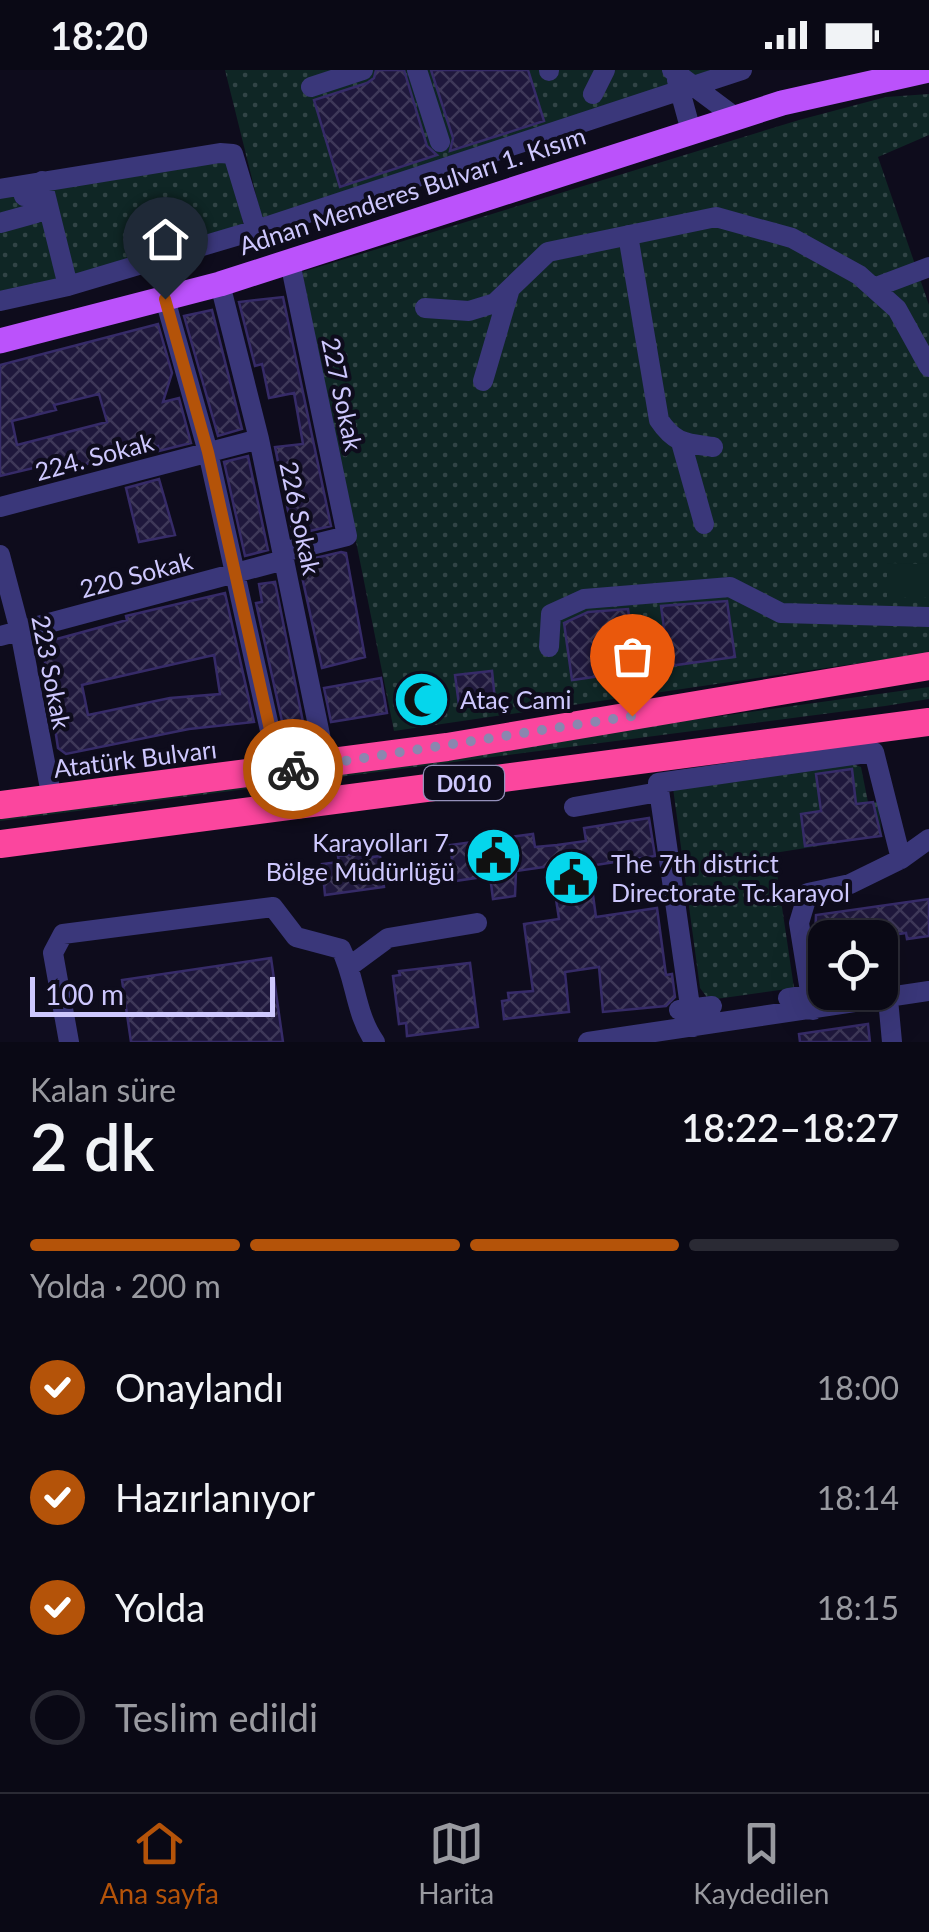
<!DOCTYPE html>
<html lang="tr">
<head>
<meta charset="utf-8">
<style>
  body { margin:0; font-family:Lato,sans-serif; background:#181722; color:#f1f3f6; height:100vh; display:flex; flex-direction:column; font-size:38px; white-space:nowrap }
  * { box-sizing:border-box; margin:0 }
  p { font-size:32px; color:#999aa0 }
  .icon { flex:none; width:55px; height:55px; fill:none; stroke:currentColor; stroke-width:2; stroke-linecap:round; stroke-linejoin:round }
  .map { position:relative; height:972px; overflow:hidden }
  .details { display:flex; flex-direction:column; background:#0a0915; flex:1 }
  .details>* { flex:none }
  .tools { position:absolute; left:808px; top:850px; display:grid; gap:20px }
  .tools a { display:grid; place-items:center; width:90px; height:90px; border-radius:20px; background:#0a0915; box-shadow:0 10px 40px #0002,0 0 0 2px #2a2a34; font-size:50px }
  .scale { position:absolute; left:30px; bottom:25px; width:245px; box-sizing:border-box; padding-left:10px; border:5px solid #cec8fe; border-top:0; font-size:28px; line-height:35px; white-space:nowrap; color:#cec8fe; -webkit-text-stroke:8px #0e0c1c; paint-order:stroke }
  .pin { position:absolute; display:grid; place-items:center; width:85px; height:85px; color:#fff; margin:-102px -42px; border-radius:50% 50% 50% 0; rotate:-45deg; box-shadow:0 0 10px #0007 }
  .pin .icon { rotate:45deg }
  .courier { position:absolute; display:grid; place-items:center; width:100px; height:100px; margin:-50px; border:8px solid #b45309; border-radius:50%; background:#fff; color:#222; box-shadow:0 2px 12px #0007 }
  .overview em { font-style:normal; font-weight:600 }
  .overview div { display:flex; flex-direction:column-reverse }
  .overview { display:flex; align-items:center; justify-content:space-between; height:170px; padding:0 30px }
  h1 { font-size:65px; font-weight:600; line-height:75px }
  .bar { display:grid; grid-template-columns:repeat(4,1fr); gap:15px 10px; align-content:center; height:120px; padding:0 30px }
  .bar i { height:12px; border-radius:8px; background:#2a2a34 }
  .bar .active { background:#b45309 }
  .bar p { grid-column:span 4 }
  ol { padding:0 30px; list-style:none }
  li { display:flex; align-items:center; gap:30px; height:110px }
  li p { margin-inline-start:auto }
  li .icon { padding:10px; border-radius:50%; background:#b45309; color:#fff; stroke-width:4 }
  li:last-child { color:#999aa0 }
  li i { width:55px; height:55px; border:5px solid #2a2a34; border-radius:50% }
  .status { display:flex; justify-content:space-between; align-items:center; height:70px; padding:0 50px; background:#0a0915; direction:ltr }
  .status svg { height:28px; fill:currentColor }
  .dock { display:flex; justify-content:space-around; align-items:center; height:140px; border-top:2px solid #2a2a34; background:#0a0915; font-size:28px; color:#999aa0 }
  .dock a { display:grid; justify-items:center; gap:5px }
  .dock .active { color:#b45309 }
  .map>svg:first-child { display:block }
</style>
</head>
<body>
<div class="status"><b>18:20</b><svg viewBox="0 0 49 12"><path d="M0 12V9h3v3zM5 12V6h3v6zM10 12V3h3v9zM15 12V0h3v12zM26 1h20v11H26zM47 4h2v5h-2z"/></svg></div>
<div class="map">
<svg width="929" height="972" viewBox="0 0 929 972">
  <defs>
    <pattern id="grass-dots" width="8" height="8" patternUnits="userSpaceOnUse" patternTransform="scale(2.5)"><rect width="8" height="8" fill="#0f2625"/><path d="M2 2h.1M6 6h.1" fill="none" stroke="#314446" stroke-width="1.8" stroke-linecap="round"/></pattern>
    <pattern id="building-cross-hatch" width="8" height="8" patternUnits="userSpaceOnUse" patternTransform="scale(2.5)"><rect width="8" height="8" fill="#1f183c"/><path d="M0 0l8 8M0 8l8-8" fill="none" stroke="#3e3859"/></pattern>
  </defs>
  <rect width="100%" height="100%" fill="#0e0c1c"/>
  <path fill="url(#grass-dots)" d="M225 0H719L262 149Z
    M929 24V65L878 87 929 235V583L394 661 302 202 799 50 886 27Z
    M230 86 244 158 0 226V123Z
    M929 617V629L885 636 0 751V746Z
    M845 691 861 697 868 732H878L882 766 774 783 794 918 709 930 700 918 673 718Z"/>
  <path fill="#0f2625" d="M887 493 929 494V527H887Z"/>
  <path fill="url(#building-cross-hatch)" stroke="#362b68" stroke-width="2.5" fill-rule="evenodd" d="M376 0H404L427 76 437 85 340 117 314 30 367 13 374 8Z
    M431 0H528L544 51 450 81 453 68Z
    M283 227 331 456 293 465 275 377 303 374 294 323 269 328 262 294 255 296 239 232Z
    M212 240 242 359 218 366 184 246Z
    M158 254 172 303 163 332 179 328 191 373 159 381 158 376 48 404 46 395 0 406V295ZM99 324 107 352 17 375 12 351 56 340 54 335Z
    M248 386 268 480 245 486 224 392Z
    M159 409 175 465 139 472 126 418Z
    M341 482 346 483 365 587 322 598 301 502 306 490Z
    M275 512 305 662 285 665 256 533 262 532 259 514Z
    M225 523 254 652 189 659 66 684 58 678 42 573 127 550 126 546ZM214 585 220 624 170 628 88 645 82 615Z
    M727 531 735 587 669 596 661 536Z
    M628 539 637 601 572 610 564 553 588 542Z
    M492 601 495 630 459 635 455 605Z
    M422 604 444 641 420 655 398 618Z
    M381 608 387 643 331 652 324 618Z
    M852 699 856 734 873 732 881 766 805 776 801 744 821 741 816 704Z
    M649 748 655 786 589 796 596 847 657 838 666 905 672 904 675 927 666 936 603 942 599 897 565 902 569 942 504 949 502 931 509 930 508 923 533 921 524 854 559 849 551 796 516 801 515 826 493 829 490 806 455 811 450 775 533 764 535 777 557 775 586 771 584 758Z
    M363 783 364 788 380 786 384 817 325 825 322 794 339 792 338 786Z
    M929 829V866L907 869 906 863 872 868H815L816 845Z
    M271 888 283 972H131L122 910Z
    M470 893 478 957 407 966 406 953 399 954 393 906 400 905 399 901Z
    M868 954 870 972H800L799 964Z"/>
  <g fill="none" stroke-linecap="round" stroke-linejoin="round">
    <path stroke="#3a377a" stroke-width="20" d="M417 0 440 72
      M672 0 735 47
      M549 1V0
      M677 10 691 61
      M311 17 363 0
      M593 24 605 0
      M42 111 68 216
      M0 119 220 83 233 84 256 160
      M0 153 36 143 31 124 24 126
      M628 165 659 350C675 374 686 373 713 377
      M220 214 259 369 326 694
      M876 217 929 197
      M165 229 208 382 279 701
      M0 231 68 216 256 160 742 0
      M425 238 469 241 495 233 548 182 716 147 792 168 859 205 897 239 929 297
      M483 311 509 222
      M681 372 704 454
      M0 437 259 369
      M283 482 347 466 290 192
      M0 485 20 561 52 729
      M0 566 284 490
      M549 577 551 544 584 529 730 517 781 543 929 547
      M574 737 659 722
      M901 789 929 769
      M350 896 388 868 477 853
      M788 928 825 922
      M888 929 892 972
      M679 940 712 936
      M693 957 658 713 874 682 901 789 850 814 808 823 799 853 813 940
      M69 972 53 883 63 864 273 837 296 867 341 879C356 909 355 944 375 972
      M588 972 929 921"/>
    <path stroke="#bb52fb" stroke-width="25" d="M0 271 220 214 782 33 929 0"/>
    <path stroke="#fb469e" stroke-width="28" d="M0 735 447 677 929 596
      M0 774 929 652"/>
  </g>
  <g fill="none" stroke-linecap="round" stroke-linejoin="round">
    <path stroke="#8b86af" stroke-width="10" stroke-dasharray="0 18" d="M293 699 632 646"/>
    <path stroke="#b45309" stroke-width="12" d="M165 229 208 382 279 700 293 699"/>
  </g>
  <defs>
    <symbol id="mosque-disc" viewBox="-11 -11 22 22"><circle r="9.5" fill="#05d6ec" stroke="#0e0c1c"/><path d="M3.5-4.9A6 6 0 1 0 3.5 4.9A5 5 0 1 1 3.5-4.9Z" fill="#111"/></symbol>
    <symbol id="civic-disc" viewBox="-11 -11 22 22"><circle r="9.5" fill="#05d6ec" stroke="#0e0c1c"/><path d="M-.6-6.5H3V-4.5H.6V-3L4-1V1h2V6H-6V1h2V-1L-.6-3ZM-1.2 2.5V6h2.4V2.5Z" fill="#111"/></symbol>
  </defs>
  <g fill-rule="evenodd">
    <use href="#mosque-disc" x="390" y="598" width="63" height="63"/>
    <use href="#civic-disc" x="462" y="754" width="63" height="63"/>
    <use href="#civic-disc" x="540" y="776" width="63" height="63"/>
  </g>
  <g text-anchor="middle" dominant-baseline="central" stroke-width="8" stroke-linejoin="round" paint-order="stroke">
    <rect fill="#0e0c1c" stroke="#9490ba" stroke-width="2.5" x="424" y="696" width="80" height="34" rx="8"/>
    <g font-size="22" font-weight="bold" fill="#cec8fe">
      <text x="464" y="713">D010</text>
    </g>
    <g font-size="25" fill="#cec8fe" stroke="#0e0c1c">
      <text transform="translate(412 120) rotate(-18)">Adnan Menderes Bulvarı 1. Kısım</text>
      <text transform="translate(343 324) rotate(78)">227 Sokak</text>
      <text transform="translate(94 386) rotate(-15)">224. Sokak</text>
      <text transform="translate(301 448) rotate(78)">226 Sokak</text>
      <text transform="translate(136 504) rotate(-15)">220 Sokak</text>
      <text transform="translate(52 602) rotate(79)">223 Sokak</text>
      <text transform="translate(135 688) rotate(-7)">Atatürk Bulvarı</text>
    </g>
    <g font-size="25" fill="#cec8fe" stroke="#0e0c1c" text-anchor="start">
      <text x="460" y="629">Ataç Cami</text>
      <text x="455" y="772" text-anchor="end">Karayolları 7.<tspan x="455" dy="29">Bölge Müdürlüğü</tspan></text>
      <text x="611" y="793">The 7th district<tspan x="611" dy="29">Directorate Tc.karayol</tspan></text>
    </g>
  </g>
</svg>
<div class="tools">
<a><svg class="icon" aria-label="locate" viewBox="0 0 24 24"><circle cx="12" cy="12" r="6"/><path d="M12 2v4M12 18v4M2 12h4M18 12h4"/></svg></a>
</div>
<div class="scale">100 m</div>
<div class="pin" style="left:632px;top:646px;background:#ea580c"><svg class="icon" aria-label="bag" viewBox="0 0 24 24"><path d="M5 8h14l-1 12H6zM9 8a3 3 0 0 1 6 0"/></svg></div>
<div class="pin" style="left:165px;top:229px;background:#1f2937"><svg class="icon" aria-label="home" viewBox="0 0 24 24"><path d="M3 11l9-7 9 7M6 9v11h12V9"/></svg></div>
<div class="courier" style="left:293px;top:699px"><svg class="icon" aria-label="bike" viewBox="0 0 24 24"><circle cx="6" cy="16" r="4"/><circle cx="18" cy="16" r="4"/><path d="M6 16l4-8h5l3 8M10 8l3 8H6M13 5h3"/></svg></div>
</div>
<section class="details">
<div class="overview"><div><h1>2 dk</h1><p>Kalan süre</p></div><em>18:22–18:27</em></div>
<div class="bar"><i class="active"></i><i class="active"></i><i class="active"></i><i></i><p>Yolda · 200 m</p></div>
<ol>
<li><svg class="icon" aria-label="check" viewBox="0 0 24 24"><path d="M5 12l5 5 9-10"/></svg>Onaylandı<p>18:00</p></li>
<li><svg class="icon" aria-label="check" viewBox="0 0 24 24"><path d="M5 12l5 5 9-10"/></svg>Hazırlanıyor<p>18:14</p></li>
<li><svg class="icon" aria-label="check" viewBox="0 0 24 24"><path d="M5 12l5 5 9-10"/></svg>Yolda<p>18:15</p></li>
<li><i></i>Teslim edildi</li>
</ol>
</section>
<nav class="dock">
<a class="active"><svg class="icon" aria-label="home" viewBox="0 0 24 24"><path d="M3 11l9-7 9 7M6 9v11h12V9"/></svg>Ana sayfa</a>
<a><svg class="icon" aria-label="map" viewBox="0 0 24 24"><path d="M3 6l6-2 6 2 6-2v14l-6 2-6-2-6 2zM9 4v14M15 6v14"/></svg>Harita</a>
<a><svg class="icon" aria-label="saved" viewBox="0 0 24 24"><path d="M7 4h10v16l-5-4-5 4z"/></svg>Kaydedilen</a>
</nav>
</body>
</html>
